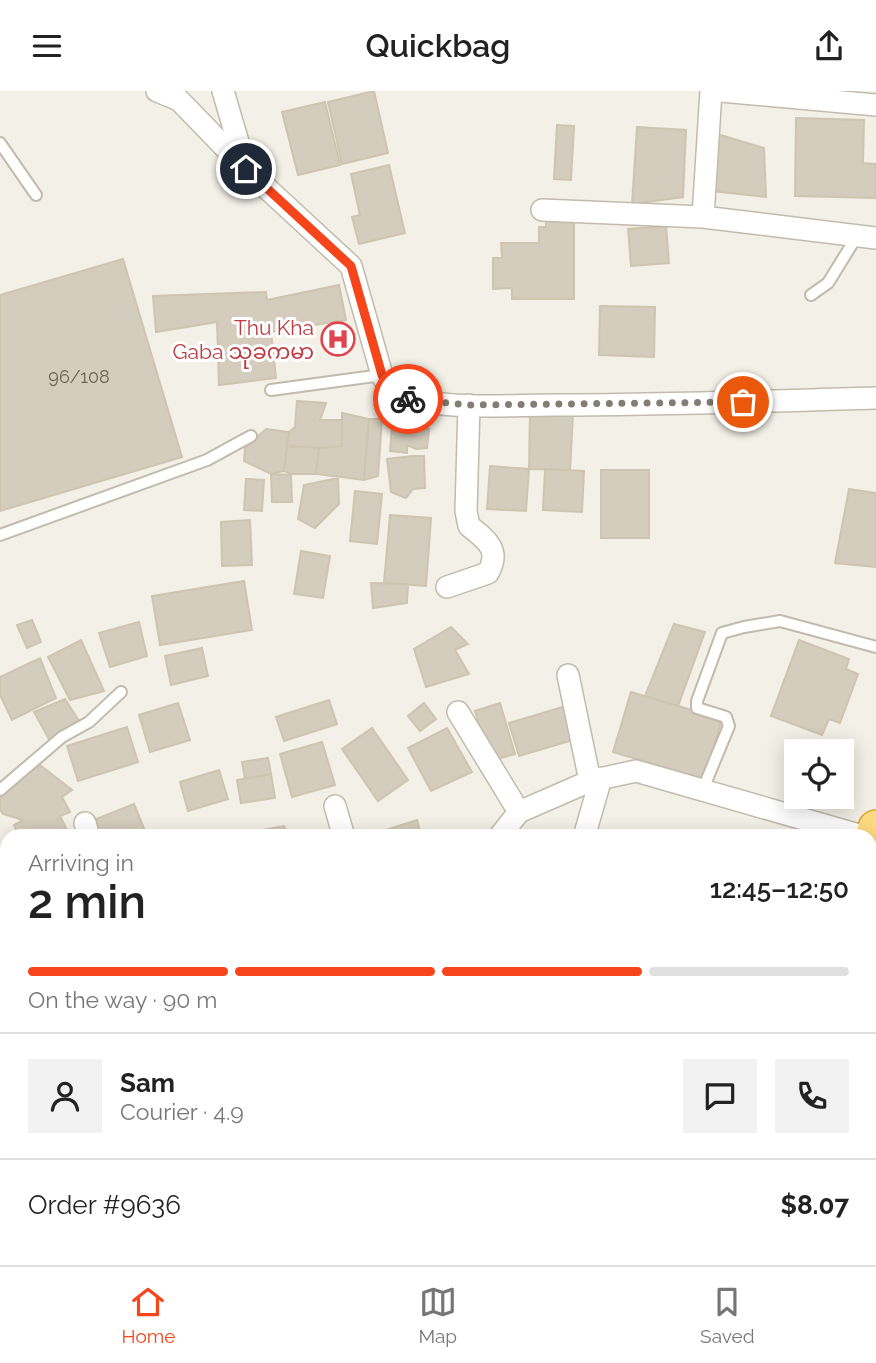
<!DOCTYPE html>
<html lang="en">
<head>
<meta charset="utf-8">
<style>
  body { margin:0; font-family:Raleway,"Noto Sans Myanmar",sans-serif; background:#f2f2f2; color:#222; height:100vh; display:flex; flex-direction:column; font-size:26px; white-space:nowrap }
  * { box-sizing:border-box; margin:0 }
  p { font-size:23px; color:#767676 }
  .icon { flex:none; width:38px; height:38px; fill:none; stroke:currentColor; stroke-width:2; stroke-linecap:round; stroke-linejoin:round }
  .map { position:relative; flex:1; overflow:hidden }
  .panel { position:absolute; left:0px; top:738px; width:877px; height:436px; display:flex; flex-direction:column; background:#fff; border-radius:21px 21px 0 0; box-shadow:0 4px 18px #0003 }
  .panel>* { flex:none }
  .controls { position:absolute; left:784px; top:648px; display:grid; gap:14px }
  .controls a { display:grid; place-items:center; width:70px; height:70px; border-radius:0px; background:#fff; box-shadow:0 4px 18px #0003; font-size:35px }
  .pin { position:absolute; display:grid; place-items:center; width:60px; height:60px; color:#fff; margin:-30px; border:4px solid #fff; border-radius:50%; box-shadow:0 2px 7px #0007 }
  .courier { position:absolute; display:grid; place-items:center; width:70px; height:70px; margin:-35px; border:5px solid #f6441b; border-radius:50%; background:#fff; color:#222; box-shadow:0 2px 9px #0007 }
  .head em { font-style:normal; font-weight:600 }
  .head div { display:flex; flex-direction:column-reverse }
  .head { display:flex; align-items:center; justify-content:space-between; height:119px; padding:0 28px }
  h1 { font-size:46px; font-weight:600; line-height:52px }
  .bar { display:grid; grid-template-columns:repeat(4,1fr); gap:10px 7px; align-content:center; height:84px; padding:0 28px }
  .bar i { height:9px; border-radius:5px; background:#e0e0e0 }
  .bar .active { background:#f6441b }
  .bar p { grid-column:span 4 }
  .line { display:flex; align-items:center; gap:18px; padding:0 28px; border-top:2px solid #e0e0e0 }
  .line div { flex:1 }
  .round { display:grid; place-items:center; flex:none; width:74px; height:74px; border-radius:0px; background:#f2f2f2 }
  header { display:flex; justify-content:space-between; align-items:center; height:91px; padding:0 28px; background:#fff; font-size:32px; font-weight:600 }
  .menu { display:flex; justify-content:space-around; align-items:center; height:98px; border-top:2px solid #e0e0e0; background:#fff; font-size:19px; color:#767676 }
  .menu a { display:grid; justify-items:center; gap:4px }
  .menu .active { color:#f6441b }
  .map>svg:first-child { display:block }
</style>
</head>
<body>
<header><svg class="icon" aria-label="menu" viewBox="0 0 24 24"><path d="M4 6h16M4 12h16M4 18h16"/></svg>Quickbag<svg class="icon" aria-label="share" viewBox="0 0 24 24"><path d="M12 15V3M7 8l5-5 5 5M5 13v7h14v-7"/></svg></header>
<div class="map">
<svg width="876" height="1174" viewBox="0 0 876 1174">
  <rect width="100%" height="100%" fill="#f3f0e7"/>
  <path fill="#ece5d1" d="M876 1018V1174H825L827 1167H870V1037Z"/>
  <path fill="#d4ccbc" stroke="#cfc4af" stroke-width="2" d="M374 0 388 62 342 73 328 11Z
    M325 11 340 74 298 84 282 21Z
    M796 27 864 29 863 72 876 73V107L795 105Z
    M557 34 574 35 571 89 554 88Z
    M637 36 686 39 683 106 632 113Z
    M717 43 764 57 766 106 712 100Z
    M389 74 405 142 359 153 352 126 360 124 351 83Z
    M546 129H574V208H512V197L493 198V167H502L501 152H539V136H546Z
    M666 135 669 172 631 175 628 138Z
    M123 168 182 366 0 420V204Z
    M339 194 346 229 271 241 276 287 219 294 217 231 156 241 153 205 266 201 267 209Z
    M600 215 655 216 654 266 599 264Z
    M297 310 326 312 320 329H342V355L319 357 287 355 289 341 295 336Z
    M530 321 573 322 570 379 529 378Z
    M342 322 369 328 364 389 316 383 319 357 342 355Z
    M369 328H382L378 385 364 389Z
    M392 335 429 338 427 357 416 358 407 354V362L390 360Z
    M266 338 289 341 284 380 271 383 244 370 245 357Z
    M287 355 319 357 316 383H291L284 380Z
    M413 365H424L425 397 413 398 406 407 391 401 387 368Z
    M490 375 529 378 526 420 487 418Z
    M545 378 584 380 582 421 543 419Z
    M601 379H649V447H601Z
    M271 383 291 384 292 411H272Z
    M338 387 339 413 315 437 298 428 304 394Z
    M246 388 264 389 262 420 244 419Z
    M849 398 876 402V476L835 472Z
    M355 400 382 403 377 453 350 450Z
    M390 424 431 427 426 495 384 492Z
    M250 429 252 474 222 475 221 431Z
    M301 460 330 465 323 507 294 503Z
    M244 490 252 539 160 554 152 505Z
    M371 492 408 493 407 512 373 517Z
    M32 529 41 551 27 557 17 534Z
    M139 531 147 565 110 576 99 542Z
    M674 533 705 541 678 615 645 605Z
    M451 536 468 553 455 559 469 583 426 596 414 558Z
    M81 549 104 600 70 609 48 566Z
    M799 549 849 568 846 578 858 583 840 632 829 628 822 644 771 625Z
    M202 557 208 585 171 594 165 565Z
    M40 567 56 607 12 629 0 604V586Z
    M631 601 722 628 704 688 613 661Z
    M65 608 81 633 50 650 34 621Z
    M329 609 337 633 284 650 276 626Z
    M178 612 190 649 150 661 139 624Z
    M424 612 436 628 420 640 408 625Z
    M500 612 515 663 490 670 475 620Z
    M566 615 576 648 519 665 509 632Z
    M127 636 138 671 78 690 67 655Z
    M372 637 408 689 378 710 342 658Z
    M447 637 472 681 431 700 408 657Z
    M322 651 335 694 292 706 280 663Z
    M268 667 271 683 245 688 242 671Z
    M40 674 72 699 62 706 70 721 60 725 66 737 55 746H19L14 734 23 729 3 723 0 719V702Z
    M219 679 228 708 188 720 180 691Z
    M271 683 275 707 241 712 237 689Z
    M134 713 145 740 129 746H97L91 730Z
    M417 729 422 746H373V743Z
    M284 735 290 746H257L256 740Z
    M7 792V818L0 819V793Z
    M7 853V874L0 876V855Z
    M60 1167H94L95 1174H62Z
    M174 1167H205L206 1173 175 1174Z
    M216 1167H242L243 1174H216Z
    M307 1167H407L409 1168 407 1174H305Z
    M549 1167H597L595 1174 578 1170 577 1174H548Z"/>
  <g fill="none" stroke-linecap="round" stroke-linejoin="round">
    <defs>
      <path id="service" d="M0 52 36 104
        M811 204 828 192 857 145
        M271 299 382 284
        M0 444 207 369 251 345
        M703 698 729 635 726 626 697 617V610L722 542 744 536 780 530 876 556
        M0 699 62 646 89 631 121 601"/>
      <path id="minor" d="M157 0 179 9 242 74
        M223 0 246 78 351 175 382 284 393 303C444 320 503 314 556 314 663 314 769 310 876 307
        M721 0 876 14
        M542 119 703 126 876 147
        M703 126 711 0
        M447 496 488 482C501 459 487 449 469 435L466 420 469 314
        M568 584 590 690
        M458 621 519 721
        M335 715 344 746
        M85 732 89 746
        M499 746 519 721 590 690 636 680 866 746
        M584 746 601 687
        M0 953 7 952"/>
      <path id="primary" d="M0 1019 7 1045
        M34 1167 36 1174
        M721 1174 723 1167
        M800 1174 802 1167"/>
      <path id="trunk" d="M870 756 876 737
        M870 886 876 867
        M743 1174 745 1167
        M776 1174 778 1167"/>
    </defs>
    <use href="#service" stroke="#c1bbac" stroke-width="14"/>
    <use href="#minor" stroke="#c1bbac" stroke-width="24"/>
    <use href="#primary" stroke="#e1c166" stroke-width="37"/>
    <use href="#trunk" stroke="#daa539" stroke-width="38"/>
    <path stroke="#c0b49b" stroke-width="3.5" stroke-dasharray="3.5 3.5" stroke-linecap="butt" d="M169 1167 170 1174"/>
    <use href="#service" stroke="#fff" stroke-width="10"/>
    <use href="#minor" stroke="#fff" stroke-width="21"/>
    <use href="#primary" stroke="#fce396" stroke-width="33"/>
    <use href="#trunk" stroke="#fcda80" stroke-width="35"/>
  </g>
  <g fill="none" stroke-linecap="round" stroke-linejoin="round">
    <path stroke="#837e74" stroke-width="7" stroke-dasharray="0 12.6" d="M408 308 469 314 743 311"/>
    <path stroke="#f6441b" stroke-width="9" d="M246 78 351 175 382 284 393 303 408 308"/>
  </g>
  <defs>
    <symbol id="hospital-ring" viewBox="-11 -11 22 22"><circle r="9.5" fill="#fff" stroke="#e0444e" stroke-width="1.5"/><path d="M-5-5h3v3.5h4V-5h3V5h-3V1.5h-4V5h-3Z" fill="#e0444e"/></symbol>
  </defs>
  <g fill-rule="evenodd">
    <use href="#hospital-ring" x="319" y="229" width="38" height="38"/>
  </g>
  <g text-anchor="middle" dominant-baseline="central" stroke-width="6" stroke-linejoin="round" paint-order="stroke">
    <g font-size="18" fill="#6a6358">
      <text x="79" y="285">96/108</text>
    </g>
    <g font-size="21" fill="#be3a42" stroke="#fff" text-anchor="end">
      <text x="314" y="236">Thu Kha<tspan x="314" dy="24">Gaba သုခကမာ</tspan></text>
    </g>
  </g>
</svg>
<div class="controls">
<a><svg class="icon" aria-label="locate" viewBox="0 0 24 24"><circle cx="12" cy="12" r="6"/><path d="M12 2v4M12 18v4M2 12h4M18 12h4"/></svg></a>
</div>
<div class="pin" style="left:743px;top:311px;background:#ea580c"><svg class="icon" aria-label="bag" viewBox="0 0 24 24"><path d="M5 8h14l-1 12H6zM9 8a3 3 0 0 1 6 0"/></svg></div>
<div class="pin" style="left:246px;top:78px;background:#1f2937"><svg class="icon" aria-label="home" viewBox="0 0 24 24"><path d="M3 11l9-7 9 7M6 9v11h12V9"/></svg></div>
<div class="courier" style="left:408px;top:308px"><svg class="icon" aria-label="bike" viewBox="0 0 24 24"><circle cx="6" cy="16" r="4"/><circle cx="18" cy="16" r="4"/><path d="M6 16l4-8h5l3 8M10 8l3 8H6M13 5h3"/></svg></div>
<section class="panel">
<div class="head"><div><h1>2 min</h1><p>Arriving in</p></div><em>12:45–12:50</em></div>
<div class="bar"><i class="active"></i><i class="active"></i><i class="active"></i><i></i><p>On the way · 90 m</p></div>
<div class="line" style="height:126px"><a class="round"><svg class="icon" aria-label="person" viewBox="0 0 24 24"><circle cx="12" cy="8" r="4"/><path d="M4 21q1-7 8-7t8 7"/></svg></a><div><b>Sam</b><p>Courier · 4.9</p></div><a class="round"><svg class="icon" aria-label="chat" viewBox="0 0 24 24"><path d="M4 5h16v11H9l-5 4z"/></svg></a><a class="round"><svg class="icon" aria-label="phone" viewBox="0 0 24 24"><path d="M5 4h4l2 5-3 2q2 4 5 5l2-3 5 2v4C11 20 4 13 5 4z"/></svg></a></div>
<div class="line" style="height:91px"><div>Order #9636</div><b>$8.07</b></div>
</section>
</div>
<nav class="menu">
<a class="active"><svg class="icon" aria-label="home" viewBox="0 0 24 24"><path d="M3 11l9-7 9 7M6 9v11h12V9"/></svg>Home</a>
<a><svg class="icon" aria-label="map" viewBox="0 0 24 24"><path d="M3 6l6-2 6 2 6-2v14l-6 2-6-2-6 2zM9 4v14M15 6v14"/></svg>Map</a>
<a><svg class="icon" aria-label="saved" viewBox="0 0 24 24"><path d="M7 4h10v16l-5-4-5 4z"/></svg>Saved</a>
</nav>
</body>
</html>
